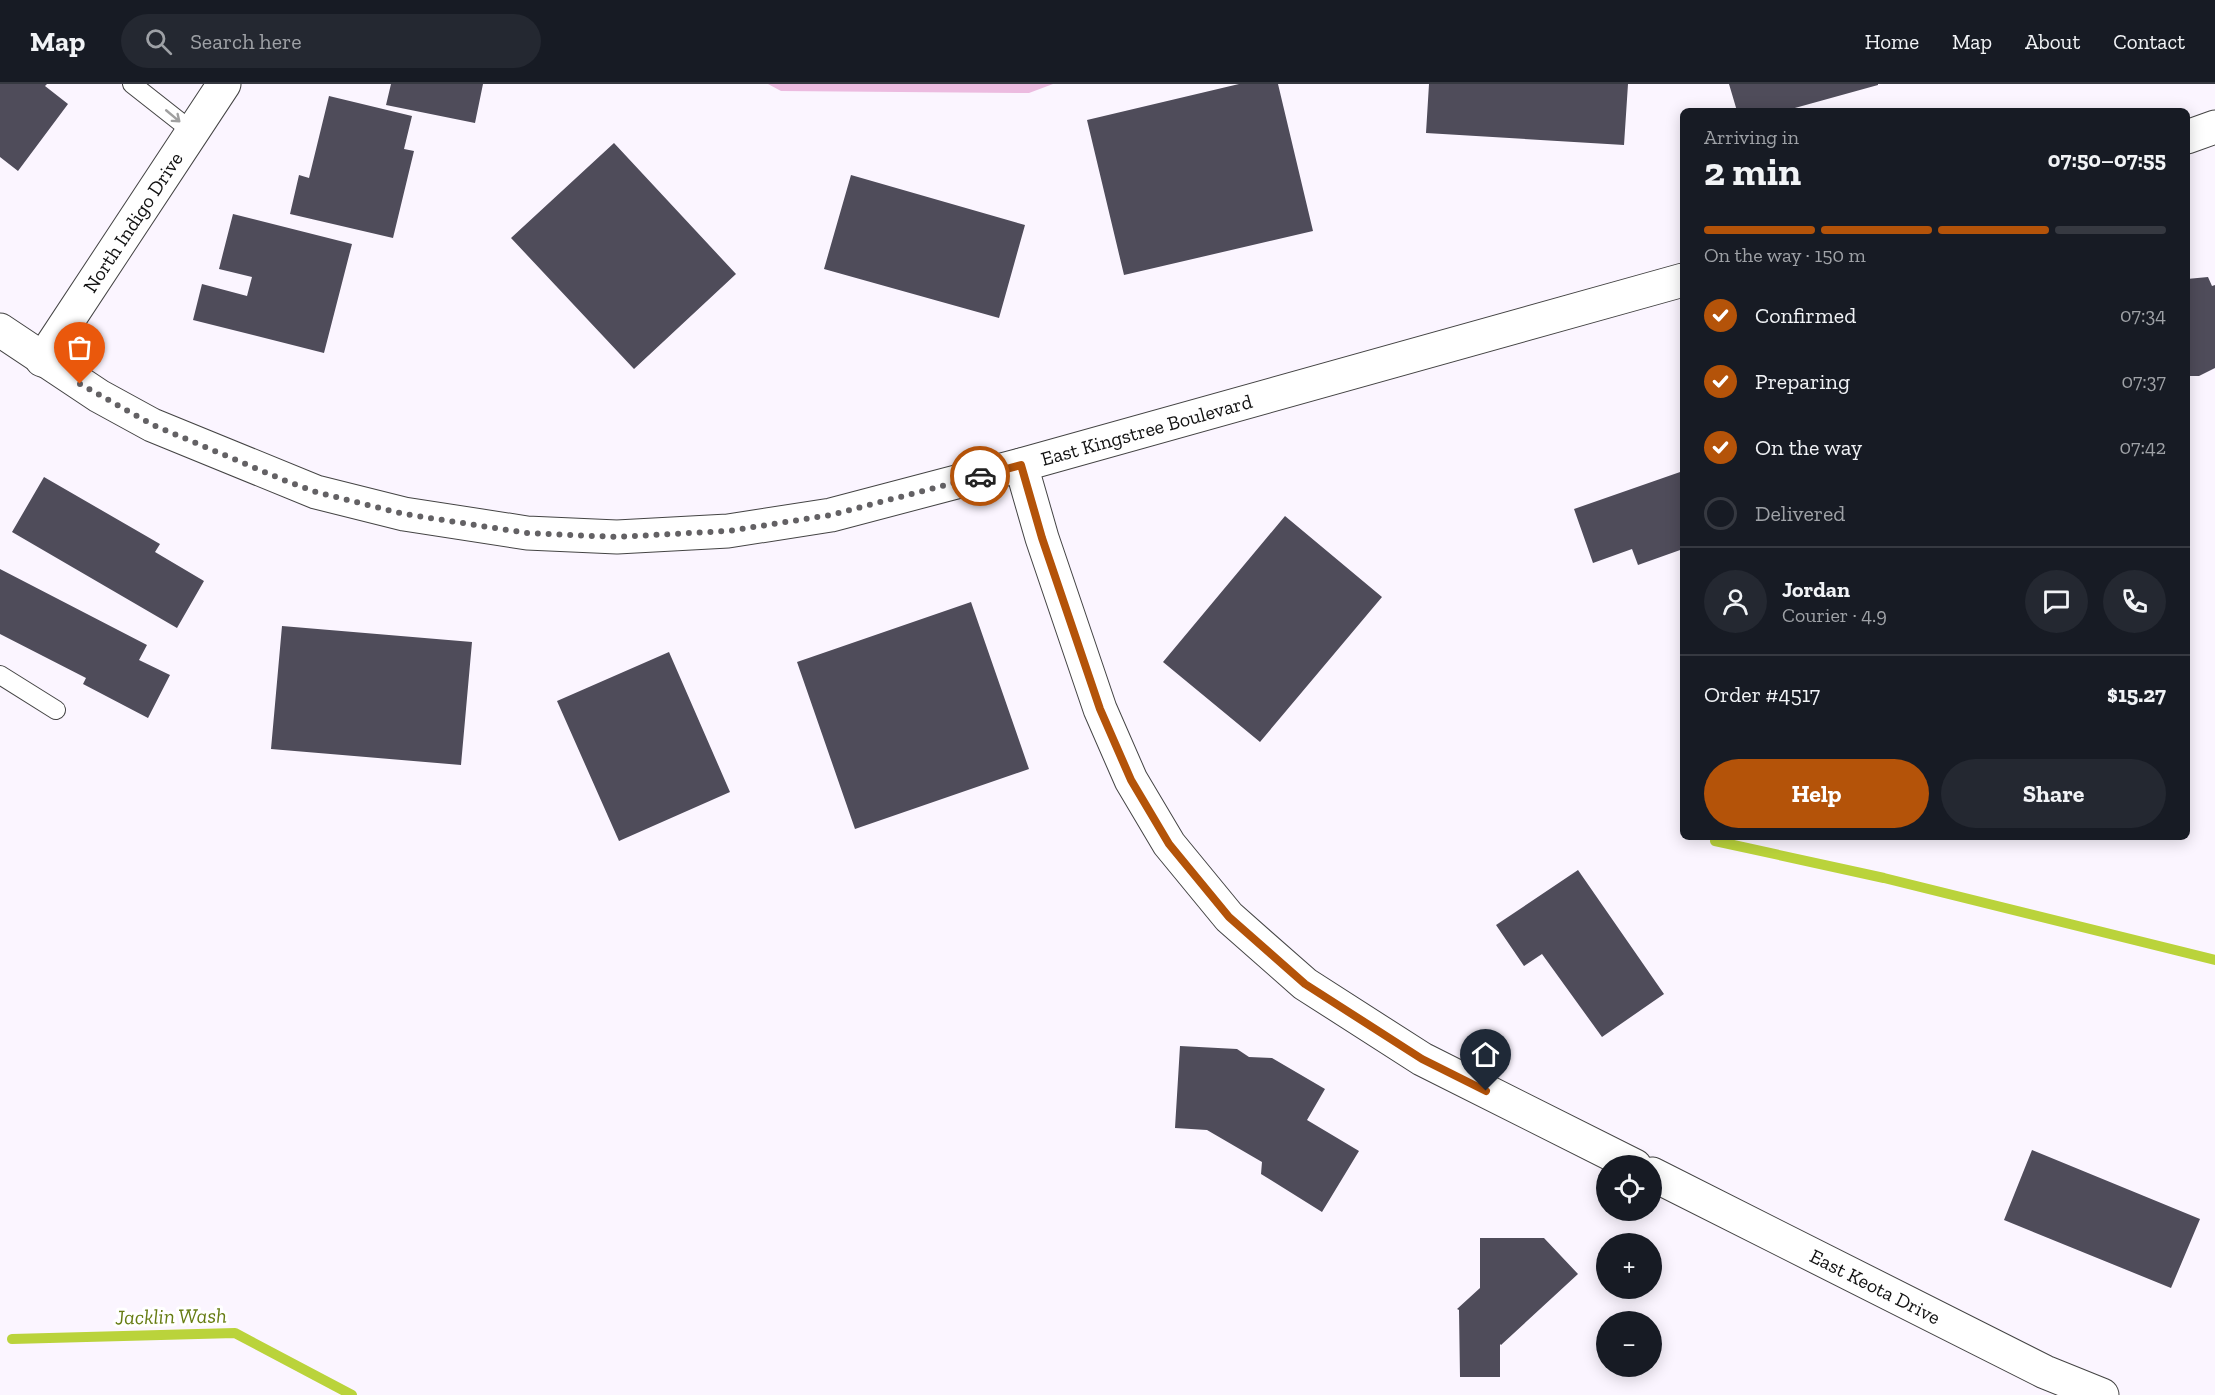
<!DOCTYPE html>
<html lang="en">
<head>
<meta charset="utf-8">
<style>
  body { margin:0; font-family:"Zilla Slab",serif; background:#242831; color:#f1f3f6; height:100vh; display:flex; flex-direction:column; font-size:22px; white-space:nowrap }
  * { box-sizing:border-box; margin:0 }
  p { font-size:20px; color:#9ea1a6 }
  .icon { flex:none; width:33px; height:33px; fill:none; stroke:currentColor; stroke-width:2; stroke-linecap:round; stroke-linejoin:round }
  .map { position:relative; flex:1; overflow:hidden }
  .drawer { position:absolute; left:1680px; top:24px; width:510px; height:732px; display:flex; flex-direction:column; background:#171b24; border-radius:9px; box-shadow:0 3px 15px #0003 }
  .drawer>* { flex:none }
  .tools { position:absolute; left:1596px; top:1071px; display:grid; gap:12px }
  .tools a { display:grid; place-items:center; width:66px; height:66px; border-radius:50%; background:#171b24; box-shadow:0 3px 15px #0003; font-size:30px }
  .pin { position:absolute; display:grid; place-items:center; width:51px; height:51px; color:#fff; margin:-62px -26px; border-radius:50% 50% 50% 0; rotate:-45deg; box-shadow:0 0 6px #0007 }
  .pin .icon { rotate:45deg }
  .courier { position:absolute; display:grid; place-items:center; width:60px; height:60px; margin:-30px; border:4px solid #b45309; border-radius:50%; background:#fff; color:#222; box-shadow:0 2px 8px #0007 }
  .head em { font-style:normal; font-weight:700 }
  .head div { display:flex; flex-direction:column-reverse }
  .head { display:flex; align-items:center; justify-content:space-between; height:102px; padding:0 24px }
  h1 { font-size:39px; font-weight:700; line-height:45px }
  .bar { display:grid; grid-template-columns:repeat(4,1fr); gap:9px 6px; align-content:center; height:72px; padding:0 24px }
  .bar i { height:8px; border-radius:4px; background:#363941 }
  .bar .selected { background:#b45309 }
  .bar p { grid-column:span 4 }
  .line { display:flex; align-items:center; gap:15px; padding:0 24px; border-top:2px solid #363941 }
  .line div { flex:1 }
  .round { display:grid; place-items:center; flex:none; width:63px; height:63px; border-radius:32px; background:#242831 }
  ol { padding:0 24px; list-style:none }
  li { display:flex; align-items:center; gap:18px; height:66px }
  li p { margin-inline-start:auto }
  li .icon { padding:6px; border-radius:50%; background:#b45309; color:#fff; stroke-width:4 }
  li:last-child { color:#9ea1a6 }
  li i { width:33px; height:33px; border:3px solid #363941; border-radius:50% }
  .action { display:flex; gap:12px; margin-top:auto; padding:12px 24px }
  .action a { flex:1; height:69px; border-radius:36px; background:#b45309; color:#fff; font-size:24px; font-weight:700; line-height:69px; text-align:center }
  .action a+a { background:#242831; color:#f1f3f6 }
  header { display:flex; align-items:center; gap:36px; box-sizing:border-box; height:84px; padding:0 30px; background:#171b24; border-bottom:2px solid #363941 }
  header strong { font-size:28px }
  nav { display:flex; gap:33px; margin-inline-start:auto; font-size:21px }
  .search { width:420px; height:54px; background:#242831; display:flex; align-items:center; gap:15px; box-sizing:border-box; padding:0 21px; border-radius:33px; color:#9ea1a6; font-size:22px }
  .map>svg:first-child { display:block }
</style>
</head>
<body>
<header>
<strong>Map</strong>
<div class="search"><svg class="icon" aria-label="search" viewBox="0 0 24 24"><circle cx="10" cy="10" r="6"/><path d="M15 15l6 6"/></svg>Search here</div>
<nav><a>Home</a><a>Map</a><a>About</a><a>Contact</a></nav>
</header>
<div class="map">
<svg width="2215" height="1311" viewBox="0 0 2215 1311">
  <rect width="100%" height="100%" fill="#fbf5ff"/>
  <path fill="#ecbbe0" d="M768 0H1053L1029 9 781 7Z"/>
  <g fill="none" stroke-linecap="round" stroke-linejoin="round">
    <path stroke="#bad33b" stroke-width="10" d="M1715 757 1884 794 2215 876
      M12 1255 235 1249 352 1311"/>
  </g>
  <path fill="#4f4c5a" d="M0 0H47L45 2 68 20 18 87 0 73Z
    M391 0H483L475 39 386 21Z
    M1239 0H1278L1313 147 1124 191 1087 36Z
    M1429 0H1628L1624 61 1426 49Z
    M1729 0H1878V1L1784 27H1737Z
    M329 12 412 32 404 65 414 67 393 154 290 130 299 91 309 94Z
    M614 59 736 190 634 285 511 154Z
    M851 91 1025 141 999 234 824 185Z
    M233 130 352 160 324 269 193 236 202 200 247 212 252 193 219 185Z
    M2208 193 2212 202 2215 201V284L2199 292H2187V195Z
    M1683 387V465L1638 481 1632 465 1593 479 1574 425Z
    M44 393 160 460 155 468 204 497 177 544 12 448Z
    M1285 432 1382 513 1260 658 1163 578Z
    M0 485 147 561 139 576 170 591 148 634 83 600 86 594 0 550Z
    M971 518 1029 685 855 745 797 578Z
    M282 542 472 558 461 681 271 665Z
    M669 568 730 708 619 757 557 617Z
    M1578 786 1664 910 1602 953 1542 870 1524 882 1496 841Z
    M1180 962 1237 965 1249 973 1272 974 1325 1005 1307 1036 1359 1067 1322 1128 1261 1090 1262 1078 1207 1046 1175 1044Z
    M2032 1066 2200 1135 2171 1204 2004 1136Z
    M1480 1154H1544L1578 1190 1501 1261 1500 1260V1293H1460L1459 1226 1457 1225 1480 1204Z"/>
  <g fill="none" stroke-linecap="round" stroke-linejoin="round">
    <defs>
      <path id="service" d="M132 0 193 48
        M0 591 56 626"/>
      <g id="minor">
        <path id="s1" d="M42 276 224 0"/>
        <path d="M1021 381 1042 454 1100 625 1131 696 1169 760 1229 833 1305 900 1422 975 1635 1082"/>
        <path id="s2" d="M1652 1090 2045 1288 2102 1311"/>
      </g>
      <g id="tertiary">
        <path d="M2187 53 2215 43"/>
        <path id="s3" d="M0 246 99 312 152 341 316 408 404 430 527 449 617 453 728 447 831 431 1021 381 1683 196"/>
      </g>
    </defs>
    <use href="#service" stroke="#444" stroke-width="20"/>
    <use href="#minor" stroke="#444" stroke-width="35"/>
    <use href="#tertiary" stroke="#444" stroke-width="35"/>
    <use href="#service" stroke="#fff" stroke-width="18"/>
    <use href="#minor" stroke="#fff" stroke-width="33"/>
    <use href="#tertiary" stroke="#fff" stroke-width="33"/>
  </g>
  <defs><path id="oneway-shaft" d="M-6 0H5M1.5-3L5.5 0L1.5 3" fill="none" stroke-width="1.6" stroke-linecap="round" stroke-linejoin="round" transform="scale(1.5)"/></defs>
  <use stroke="#a0a0a0" href="#oneway-shaft" transform="translate(173 32) rotate(40)"/>
  <g fill="none" stroke-linecap="round" stroke-linejoin="round">
    <path stroke="#636164" stroke-width="6" stroke-dasharray="0 10.8" d="M80 300 153 341 286 397 316 408 404 430 527 449 617 453 728 447 831 431 980 392"/>
    <path stroke="#b45309" stroke-width="8" d="M980 392 1021 381 1042 454 1100 625 1131 696 1169 760 1229 833 1305 900 1422 975 1486 1007"/>
  </g>
  <g text-anchor="middle" dominant-baseline="central" stroke-width="6" stroke-linejoin="round" paint-order="stroke">
    <g font-size="20" fill="#111" stroke="#fff">
      <text stroke="none"><textPath href="#s1" startOffset="165">North Indigo Drive</textPath></text>
      <text stroke="none"><textPath href="#s3" startOffset="1204">East Kingstree Boulevard</textPath></text>
      <text stroke="none"><textPath href="#s2" startOffset="250">East Keota Drive</textPath></text>
    </g>
    <g font-size="21" font-style="italic" fill="#667c12" stroke="#fff">
      <text transform="translate(171 1232) rotate(-1)">Jacklin Wash</text>
    </g>
  </g>
</svg>
<div class="tools">
<a><svg class="icon" aria-label="locate" viewBox="0 0 24 24"><circle cx="12" cy="12" r="6"/><path d="M12 2v4M12 18v4M2 12h4M18 12h4"/></svg></a>
<a>+</a>
<a>−</a>
</div>
<div class="pin" style="left:80px;top:300px;background:#ea580c"><svg class="icon" aria-label="bag" viewBox="0 0 24 24"><path d="M5 8h14l-1 12H6zM9 8a3 3 0 0 1 6 0"/></svg></div>
<div class="pin" style="left:1486px;top:1007px;background:#1f2937"><svg class="icon" aria-label="home" viewBox="0 0 24 24"><path d="M3 11l9-7 9 7M6 9v11h12V9"/></svg></div>
<div class="courier" style="left:980px;top:392px"><svg class="icon" aria-label="car" viewBox="0 0 24 24"><path d="M5 17H2v-5l4-1 3-4h7l3 4 3 1v5h-3M9 17h6M6 11h13"/><circle cx="7" cy="17" r="2"/><circle cx="17" cy="17" r="2"/></svg></div>
<section class="drawer">
<div class="head"><div><h1>2 min</h1><p>Arriving in</p></div><em>07:50–07:55</em></div>
<div class="bar"><i class="selected"></i><i class="selected"></i><i class="selected"></i><i></i><p>On the way · 150 m</p></div>
<ol>
<li><svg class="icon" aria-label="check" viewBox="0 0 24 24"><path d="M5 12l5 5 9-10"/></svg>Confirmed<p>07:34</p></li>
<li><svg class="icon" aria-label="check" viewBox="0 0 24 24"><path d="M5 12l5 5 9-10"/></svg>Preparing<p>07:37</p></li>
<li><svg class="icon" aria-label="check" viewBox="0 0 24 24"><path d="M5 12l5 5 9-10"/></svg>On the way<p>07:42</p></li>
<li><i></i>Delivered</li>
</ol>
<div class="line" style="height:108px"><a class="round"><svg class="icon" aria-label="person" viewBox="0 0 24 24"><circle cx="12" cy="8" r="4"/><path d="M4 21q1-7 8-7t8 7"/></svg></a><div><b>Jordan</b><p>Courier · 4.9</p></div><a class="round"><svg class="icon" aria-label="chat" viewBox="0 0 24 24"><path d="M4 5h16v11H9l-5 4z"/></svg></a><a class="round"><svg class="icon" aria-label="phone" viewBox="0 0 24 24"><path d="M5 4h4l2 5-3 2q2 4 5 5l2-3 5 2v4C11 20 4 13 5 4z"/></svg></a></div>
<div class="line" style="height:78px"><div>Order #4517</div><b>$15.27</b></div>
<div class="action"><a>Help</a><a>Share</a></div>
</section>
</div>
</body>
</html>
